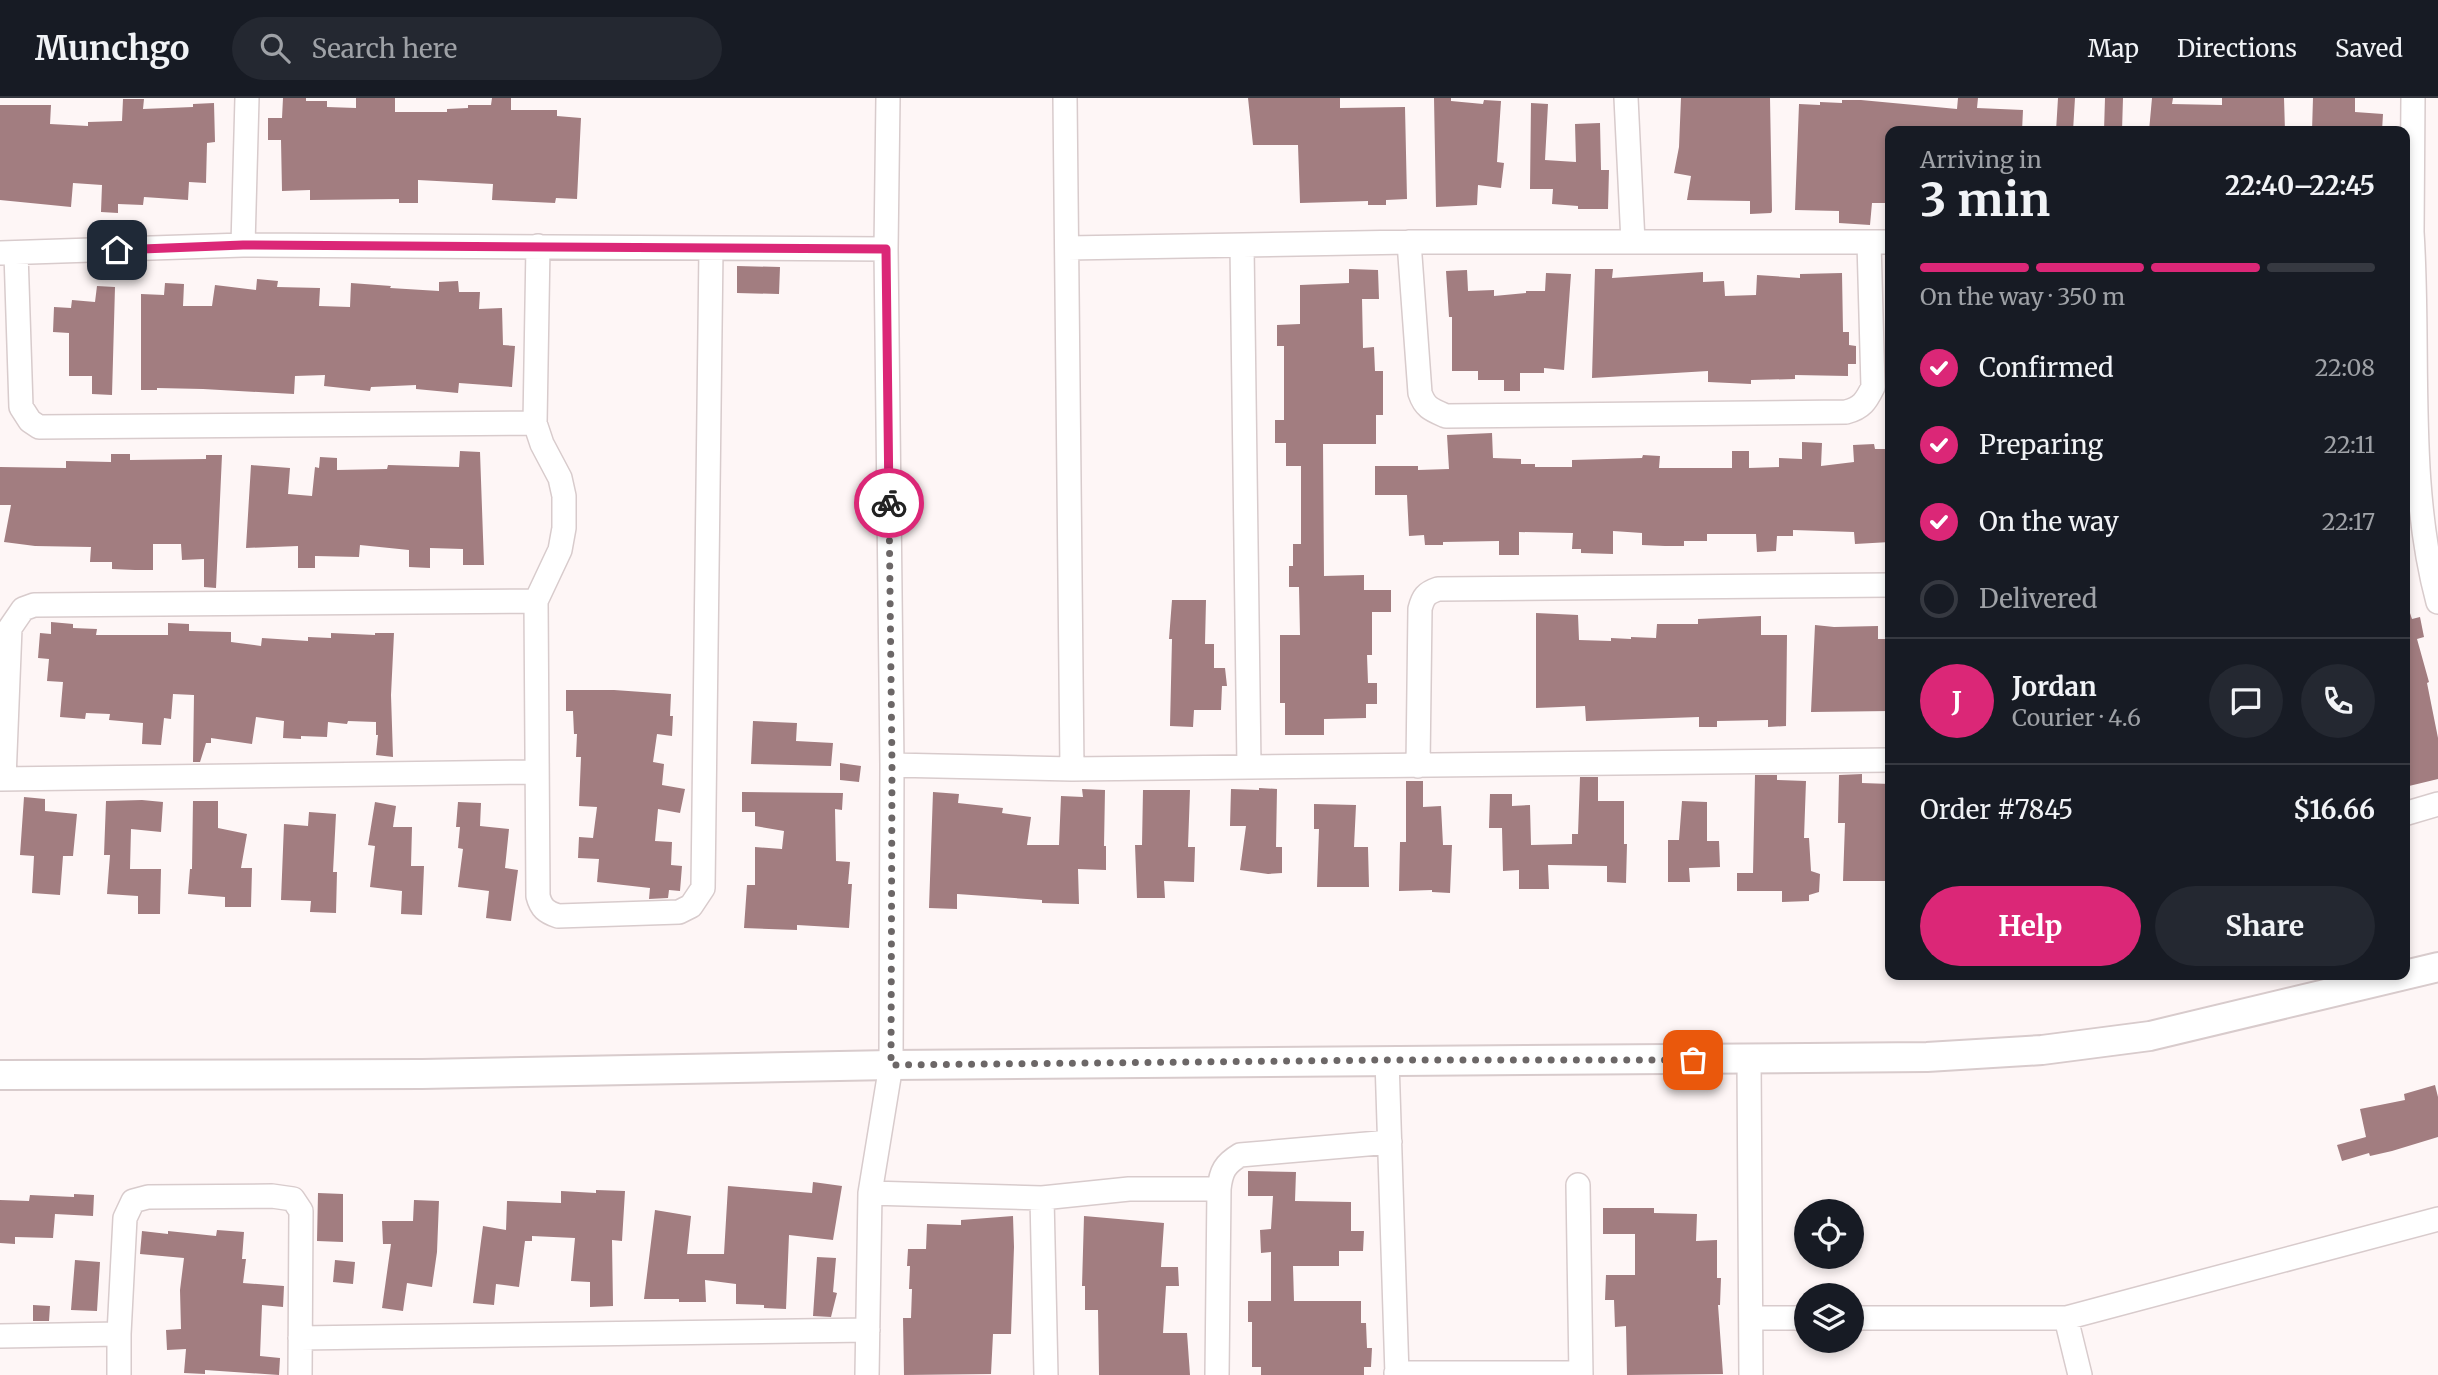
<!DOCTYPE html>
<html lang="en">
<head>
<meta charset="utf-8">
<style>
  body { margin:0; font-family:Merriweather,serif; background:#242831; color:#f1f3f6; height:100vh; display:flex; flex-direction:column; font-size:26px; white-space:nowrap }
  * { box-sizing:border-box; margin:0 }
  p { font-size:23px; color:#9ea1a6 }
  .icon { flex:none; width:38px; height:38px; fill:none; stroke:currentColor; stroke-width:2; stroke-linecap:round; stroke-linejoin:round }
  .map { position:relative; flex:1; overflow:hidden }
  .panel { position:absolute; left:1885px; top:28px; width:525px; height:854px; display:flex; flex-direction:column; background:#171b24; border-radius:14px; box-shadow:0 4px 10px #0003 }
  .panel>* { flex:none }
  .fabs { position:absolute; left:1794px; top:1101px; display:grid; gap:14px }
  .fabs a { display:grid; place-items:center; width:70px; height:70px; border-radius:50%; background:#171b24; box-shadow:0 4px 10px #0003; font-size:35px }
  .pin { position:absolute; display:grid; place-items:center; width:60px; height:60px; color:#fff; margin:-30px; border-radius:14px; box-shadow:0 4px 10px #0006 }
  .courier { position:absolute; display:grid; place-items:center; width:70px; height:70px; margin:-35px; border:5px solid #db2777; border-radius:50%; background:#fff; color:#222; box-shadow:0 2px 9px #0007 }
  .summary em { font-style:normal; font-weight:700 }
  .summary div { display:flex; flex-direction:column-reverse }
  .summary { display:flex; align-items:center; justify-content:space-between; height:119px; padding:0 35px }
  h1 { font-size:46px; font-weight:700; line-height:52px }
  .bar { display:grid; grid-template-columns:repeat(4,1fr); gap:10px 7px; align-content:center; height:84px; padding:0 35px }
  .bar i { height:9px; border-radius:5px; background:#363941 }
  .bar .current { background:#db2777 }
  .bar p { grid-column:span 4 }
  .line { display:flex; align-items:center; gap:18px; padding:0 35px; border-top:2px solid #363941 }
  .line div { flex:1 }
  .round { display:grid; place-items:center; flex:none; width:74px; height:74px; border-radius:37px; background:#242831 }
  ol { padding:0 35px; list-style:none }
  li { display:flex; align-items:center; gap:21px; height:77px }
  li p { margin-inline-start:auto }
  li .icon { padding:7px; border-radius:50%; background:#db2777; color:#fff; stroke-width:4 }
  li:last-child { color:#9ea1a6 }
  li i { width:38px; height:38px; border:4px solid #363941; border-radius:50% }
  .cta { display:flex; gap:14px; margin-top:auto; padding:14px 35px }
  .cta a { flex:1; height:80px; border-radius:42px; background:#db2777; color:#fff; font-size:28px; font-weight:700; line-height:80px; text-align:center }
  .cta a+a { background:#242831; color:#f1f3f6 }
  header { display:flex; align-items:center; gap:42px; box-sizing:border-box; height:98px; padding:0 35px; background:#171b24; border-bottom:2px solid #363941 }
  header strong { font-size:33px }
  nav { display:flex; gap:38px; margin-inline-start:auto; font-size:24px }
  .search { width:490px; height:63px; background:#242831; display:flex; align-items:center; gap:18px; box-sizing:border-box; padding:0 24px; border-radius:38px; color:#9ea1a6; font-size:26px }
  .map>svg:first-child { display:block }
</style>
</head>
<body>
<header>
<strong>Munchgo</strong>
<div class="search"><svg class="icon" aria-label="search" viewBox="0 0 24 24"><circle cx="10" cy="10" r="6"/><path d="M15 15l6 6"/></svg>Search here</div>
<nav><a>Map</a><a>Directions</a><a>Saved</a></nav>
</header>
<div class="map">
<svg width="2438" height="1277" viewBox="0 0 2438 1277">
  <rect width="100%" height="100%" fill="#fef6f6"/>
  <path fill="#a27d80" d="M283 0H306V3H327V9L356 10V0H395V14H447V11L468 10V7H491L492 0H511V12H557V18L581 20 577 101 556 100 555 105 492 102 493 86 418 82V105H399V101L310 102V92L282 93 281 42H268V20H282Z
    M1248 0H1340V10L1405 9 1407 101 1386 102V107H1368V103L1300 105 1298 47H1253Z
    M1434 0H1451V3L1483 6 1484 2 1501 3 1497 64 1504 65 1501 90 1478 87 1477 107 1436 109Z
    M1681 0H1770L1772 113 1771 115 1750 116V103L1687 102 1691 78 1674 75 1679 49Z
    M1958 0H1978L1977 10 2023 12 2022 33H1890V105H1872L1870 127 1839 125V113L1795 112 1799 6 1820 7V4L1842 5V2H1861L1957 11Z
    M2058 0H2075L2073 33H2056Z
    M2105 0H2123L2122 33H2104Z
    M2152 0H2173L2172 6 2222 7V0H2284L2285 33H2149Z
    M2313 0H2355V14L2383 16 2382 33H2312Z
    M123 1H144L143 11 193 9V6L214 5 215 44 207 45 206 85 189 84 188 102 144 99 143 107 118 106V115L101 114 102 87 73 85 71 109 0 102V7H51L50 26 88 28V24L122 23Z
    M1531 5 1548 6 1545 62 1576 64 1575 26 1600 25 1601 72H1609L1608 111H1578V108L1552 106 1553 91H1530Z
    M737 168 780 169 779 196 737 195Z
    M1349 171 1378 172 1379 201H1362L1363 250 1374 249 1375 273H1383V317H1376V346H1323L1324 478 1364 477V492H1391V514H1372V557H1367L1368 585H1377V606H1366V620L1324 621V637H1285V605H1280V537H1300L1299 489H1289V468H1293V446H1301V368H1286V345H1275V322H1284V248H1277V227L1300 226V187L1349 185Z
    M1595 171H1613L1612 180 1703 174V184L1724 183 1725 198 1756 197 1757 177 1800 180V176L1842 175 1843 234H1849V247L1856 248V266H1848V278L1795 277V281L1751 282V286L1708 284V273L1592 280Z
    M1467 172 1468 193 1494 192V198L1526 195V193H1545L1546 175 1571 176 1564 272 1544 270V275H1520V293H1504V282H1478V273H1452V219H1449L1446 173Z
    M257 181 278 183 277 189 320 190 319 208 350 209 351 185 391 188 390 190 439 193V184L458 183 459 194H480L479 211 502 210 503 247 515 248 512 289 459 285 458 295 416 291V287L371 289 370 293 324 288 325 277 295 278 294 296 203 291 157 290V292H141V196L164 197 165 185 184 186 183 208H212L215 187 256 192Z
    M97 188 115 189 112 297 92 296V278H69V235L53 234 54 209 71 210 72 202 95 204Z
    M1492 335 1493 360 1521 361V366H1535V369H1572V362L1642 360 1643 357 1660 358 1659 370H1732V353H1749V370L1779 369V360L1802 361V344L1822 345 1821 368 1854 364 1853 347 1874 346 1875 351H1890V444L1855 446 1854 434 1793 432V438H1777L1776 453 1757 454 1756 436H1707V443H1684V448H1665L1642 447V435L1613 433V456L1581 455V451H1572L1573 435 1519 434V457H1499V443L1443 444V447H1425L1424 437 1409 438 1407 397H1375V368H1418V372L1449 371 1447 337Z
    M460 353 480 354 484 467H463V451L430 450V470L409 469V452L360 447 359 459 315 458V470H298V448L246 450 251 367 290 370 288 396 312 398 315 369 319 370 320 359 337 360V372L387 371 388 367 459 369Z
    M111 356H130V362L206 361V357H222L216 490 204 489V461L182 462 181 446H153V472H135L112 471V464H90L91 449 35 448 4 444 11 407H0V369L66 370V363L111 364Z
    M1172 502H1206L1205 546H1214V570H1225L1227 588H1222L1221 612H1194L1193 629 1170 628 1172 541H1169Z
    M2409 512 2412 521 2420 519 2424 539 2417 541 2429 584 2427 585 2438 640V681L2409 688 2404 666V513Z
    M1536 515 1578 517 1579 542 1611 543V540L1631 541V539L1656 540 1657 526H1698V521L1761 518V537H1787L1786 628 1768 629V622L1717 623V629H1699V619L1586 623 1585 608 1536 610Z
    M51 524 73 526V530L97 531 96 537H168V525L189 526V533L231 534V544L261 548 262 540 308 543V539L331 540V535L375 537V535H394L391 597 393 659 376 657 378 637H376V624L348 623 347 626 328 624 327 639 301 638V641L283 640 284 623 256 619 252 646 211 640V645H206L200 664H193L194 597 173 596 171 621 164 620 161 647 142 646 143 625 109 622 110 616 86 615 85 621 60 619 63 584 47 583 49 561 38 560 40 535 51 536Z
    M1815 527 1834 529 1878 528V541H1890V613L1811 614Z
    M566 592H614L671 596 670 618H673L672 638 657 636 653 664 664 666 662 687 685 691 680 715 658 711 655 743 672 744 671 767 682 768 680 793 669 792 668 800 649 801 650 790 597 784 599 761 578 760 579 739 593 740 597 709 579 708 581 659H576L577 636H574L573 613H566Z
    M753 623 797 625 796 643 833 645 831 668 751 666Z
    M840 665 861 668 859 684 840 682Z
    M1862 676V685L1890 686V783H1843L1845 725H1838L1839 677Z
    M1755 677H1777V682L1806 683 1804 740H1809L1811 773 1820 776 1819 794 1809 797V803L1782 804V793H1737V775H1753Z
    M1580 679H1598V703H1624V746H1627L1626 785 1607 784V768L1548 767 1549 791H1519V772L1503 773 1502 730H1489L1490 696H1512V708L1530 707 1531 747 1572 746V736H1578Z
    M1406 683H1423V709L1441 708 1443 747H1452L1450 795 1432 794V792L1399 793 1400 744H1406Z
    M1259 690 1277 691 1276 749H1282V775L1268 776 1240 772 1246 728H1230L1231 691 1259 692Z
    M1082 691 1105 692 1104 748H1106V772L1078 771 1079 806 1042 805V802L957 796V811L929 810 933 694 959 696 958 705 1003 710 1002 715 1031 719 1027 747H1059L1061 698 1083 699Z
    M1143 692H1190L1188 749H1195L1194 784 1164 783 1165 800H1137L1135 747H1142Z
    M742 694 843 695 842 712 835 711 836 763 850 764 848 786H852L849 830 797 827V832L744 830 747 787H755V749L782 751 784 733 755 728V714H742Z
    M24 699 45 701V713L77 716 73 758H63L60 797 32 795 34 758 20 757Z
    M142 702 163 704 161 734 131 731 130 771H161L160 816H138V798L107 796 110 757H104L106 703Z
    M193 703H218V730L247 736 241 770H252L251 809H225V799L188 796 190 771H192Z
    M1682 703 1707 704V743H1719L1720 769 1689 770 1690 784H1668V742H1679Z
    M375 704 396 708 393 729H412L411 768H424L422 817 401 816 402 793 370 789 375 748 368 747Z
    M458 704 481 705 480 728 509 731 505 770 518 772 511 823 486 820 489 793 458 789 463 751 458 750 460 729H456Z
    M1314 706 1356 707 1354 749H1368L1369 789H1317L1319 731H1314Z
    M309 714 336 716 333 774H337L336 815 310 814 311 803 281 802 284 726 308 728Z
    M2435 987 2438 999V1039L2392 1053 2370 1058 2369 1055 2342 1063 2337 1047 2366 1039 2360 1011 2405 1002 2404 996Z
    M1248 1073 1296 1074 1295 1103 1351 1104V1133H1364L1363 1153H1339V1168H1293L1294 1203H1361V1225H1366L1367 1250H1372L1371 1269H1364V1277H1261V1269H1252V1224H1248V1203H1271V1154L1261 1155 1260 1132 1271 1131 1273 1098H1248Z
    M813 1084 842 1088 833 1142 789 1137 786 1211 764 1210V1207L736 1206V1186L705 1182 706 1204H679V1201H644L655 1112 691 1118 687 1156H724L728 1088 812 1095Z
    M596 1092 625 1093 622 1143 612 1142 613 1208 590 1209V1184L571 1183 575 1140 532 1138V1143H525L519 1189 496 1186 494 1207 473 1205 483 1128 506 1132 507 1103 561 1105V1093L596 1095Z
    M318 1095 343 1096V1144L317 1143Z
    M74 1096 94 1097 93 1118 55 1116 53 1140 15 1139V1146L0 1145V1102L29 1103 30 1097 74 1099Z
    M414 1102 439 1103 437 1154 432 1189 407 1185 403 1213 382 1210 391 1146H383L382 1123H413Z
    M1603 1110H1654V1115L1697 1116 1696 1143 1717 1142V1180H1721L1720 1207H1718L1723 1276 1627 1277 1626 1228 1615 1229 1614 1202H1605L1606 1177H1635V1136H1603Z
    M1013 1118 1014 1149 1011 1236H993L991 1276 904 1277 903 1220H911L912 1191H909L910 1168H907L908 1151H926L927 1126 961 1127V1122Z
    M1084 1118 1164 1125 1161 1169H1178L1179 1188H1166L1163 1235H1187L1190 1277H1099L1098 1212H1085V1188H1082Z
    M217 1132 244 1134 242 1161H246L243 1185 284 1188 283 1209 262 1207 260 1258 280 1260 279 1277 205 1272V1276L184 1275 186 1251 167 1252 166 1232 181 1231 180 1192 184 1160 140 1156 142 1133 168 1136V1133L216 1138Z
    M817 1159 836 1160 833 1194 837 1195 831 1219 813 1218Z
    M75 1162 100 1164 97 1213 71 1212Z
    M335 1162 355 1164 353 1186 333 1184Z
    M33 1207 50 1208 49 1223H33Z"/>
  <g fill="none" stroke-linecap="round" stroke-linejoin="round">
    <defs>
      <path id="minor" d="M1065 0 1072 671
        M1626 0 1633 144
        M2404 134H2412C2420 256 2406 386 2438 504
        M2412 134 2413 0
        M1409 144 1420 295C1425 310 1432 312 1446 318L1846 314C1862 310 1866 303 1873 289L1869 144
        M243 147 247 0
        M538 148 535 325 542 346 560 380 564 398V430L560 452 536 503 538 798C541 810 546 814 558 818L679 814 691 808 703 790 711 151
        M1242 148 1249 669
        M1068 150 1409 144H1890
        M0 155 243 147 886 151
        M16 155 21 309 30 323 39 329 535 325
        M892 667 1072 671 1890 662
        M1418 668 1420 511C1423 499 1426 495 1438 491L1890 487
        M0 681 536 674
        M4 681 10 530 23 511 34 507 536 503
        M2404 716 2438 706
        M1387 962 1397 1277
        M1749 962 1751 1277
        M1578 1087 1581 1277
        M870 1095 1042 1100 1129 1091H1219
        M1042 1100 1046 1277
        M1753 1220H1806
        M1852 1220H2066L2438 1121
        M2066 1220 2080 1277
        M0 1238 119 1236
        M300 1240 868 1232
        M1396 1275H1581
        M119 1277V1236L125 1120 133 1103 148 1099 272 1098 293 1101 301 1113 300 1277
        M867 1277 870 1095 891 967 892 667 886 151 888 0
        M1217 1277 1219 1091C1221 1073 1225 1066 1240 1057L1390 1044"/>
      <path id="tertiary" d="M0 977 422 976 891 967 1927 959 2042 952 2150 938 2438 869"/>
    </defs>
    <use href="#minor" stroke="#d8cbcc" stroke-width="26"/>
    <use href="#tertiary" stroke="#d8cbcc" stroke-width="32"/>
    <use href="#minor" stroke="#fff" stroke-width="23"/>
    <use href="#tertiary" stroke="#fff" stroke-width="28"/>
  </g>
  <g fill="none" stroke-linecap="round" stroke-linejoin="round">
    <path stroke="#6c6767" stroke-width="7" stroke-dasharray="0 12.6" d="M889 405 892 667 891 967 1387 962H1693"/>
    <path stroke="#db2777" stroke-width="9" d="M117 152 243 147 886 151 889 405"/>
  </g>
</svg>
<div class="fabs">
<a><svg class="icon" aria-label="locate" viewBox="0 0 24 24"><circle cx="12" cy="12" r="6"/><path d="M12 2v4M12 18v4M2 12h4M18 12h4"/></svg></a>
<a><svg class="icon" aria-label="layers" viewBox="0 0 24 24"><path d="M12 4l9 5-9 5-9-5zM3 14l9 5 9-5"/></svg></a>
</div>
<div class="pin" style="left:1693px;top:962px;background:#ea580c"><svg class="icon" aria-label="bag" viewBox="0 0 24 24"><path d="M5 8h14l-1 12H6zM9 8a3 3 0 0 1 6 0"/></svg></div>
<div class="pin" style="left:117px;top:152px;background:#1f2937"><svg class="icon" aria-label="home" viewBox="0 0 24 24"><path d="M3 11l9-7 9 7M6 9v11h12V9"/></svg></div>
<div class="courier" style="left:889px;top:405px"><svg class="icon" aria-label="bike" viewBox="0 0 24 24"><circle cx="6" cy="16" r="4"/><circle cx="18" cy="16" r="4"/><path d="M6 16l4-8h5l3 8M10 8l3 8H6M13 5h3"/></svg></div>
<section class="panel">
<div class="summary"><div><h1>3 min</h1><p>Arriving in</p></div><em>22:40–22:45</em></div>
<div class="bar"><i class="current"></i><i class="current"></i><i class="current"></i><i></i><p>On the way · 350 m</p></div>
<ol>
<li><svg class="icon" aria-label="check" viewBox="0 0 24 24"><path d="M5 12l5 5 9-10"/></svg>Confirmed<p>22:08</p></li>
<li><svg class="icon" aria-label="check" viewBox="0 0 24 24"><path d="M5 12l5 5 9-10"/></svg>Preparing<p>22:11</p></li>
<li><svg class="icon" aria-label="check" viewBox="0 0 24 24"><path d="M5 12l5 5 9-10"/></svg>On the way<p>22:17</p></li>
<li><i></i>Delivered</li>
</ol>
<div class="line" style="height:126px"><b class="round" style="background:#db2777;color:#fff">J</b><div><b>Jordan</b><p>Courier · 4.6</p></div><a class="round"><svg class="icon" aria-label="chat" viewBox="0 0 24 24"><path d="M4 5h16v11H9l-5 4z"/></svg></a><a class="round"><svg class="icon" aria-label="phone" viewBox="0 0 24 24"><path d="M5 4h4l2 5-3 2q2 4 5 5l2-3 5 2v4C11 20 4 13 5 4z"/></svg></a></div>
<div class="line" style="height:91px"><div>Order #7845</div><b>$16.66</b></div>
<div class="cta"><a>Help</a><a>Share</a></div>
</section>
</div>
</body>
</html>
